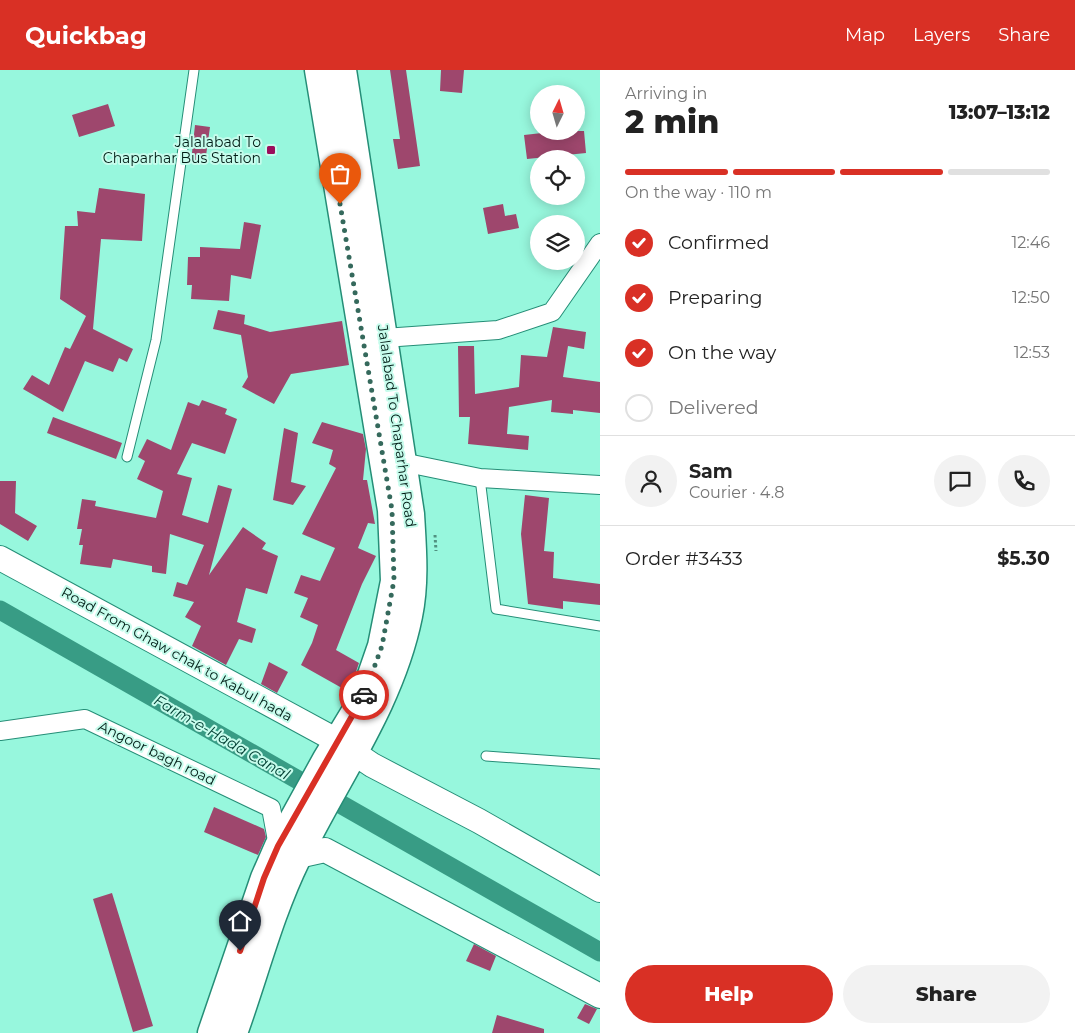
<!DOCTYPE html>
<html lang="en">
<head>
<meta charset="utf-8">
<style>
  body { margin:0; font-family:Montserrat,sans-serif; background:#f2f2f2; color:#222; height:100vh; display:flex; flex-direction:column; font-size:19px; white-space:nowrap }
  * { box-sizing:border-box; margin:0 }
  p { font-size:16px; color:#767676 }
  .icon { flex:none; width:28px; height:28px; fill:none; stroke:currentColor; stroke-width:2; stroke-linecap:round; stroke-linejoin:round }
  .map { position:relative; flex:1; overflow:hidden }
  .drawer { display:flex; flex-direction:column; background:#fff; width:475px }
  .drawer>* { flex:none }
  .needle { width:32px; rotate:5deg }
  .fabs { position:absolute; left:530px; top:15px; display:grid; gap:10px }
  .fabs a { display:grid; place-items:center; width:55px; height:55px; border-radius:50%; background:#fff; box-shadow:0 2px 12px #0003; font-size:25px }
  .pin { position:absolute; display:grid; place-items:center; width:42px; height:42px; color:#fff; margin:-51px -21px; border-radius:50% 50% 50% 0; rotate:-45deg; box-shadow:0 0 5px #0007 }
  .pin .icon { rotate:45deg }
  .courier { position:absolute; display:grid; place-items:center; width:50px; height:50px; margin:-25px; border:4px solid #d93025; border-radius:50%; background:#fff; color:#222; box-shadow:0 1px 6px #0007 }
  .summary em { font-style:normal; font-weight:800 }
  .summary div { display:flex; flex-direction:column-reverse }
  .summary { display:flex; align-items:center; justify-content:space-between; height:85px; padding:0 25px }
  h1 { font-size:32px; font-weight:800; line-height:38px }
  .bar { display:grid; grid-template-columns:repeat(4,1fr); gap:8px 5px; align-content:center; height:60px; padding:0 25px }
  .bar i { height:6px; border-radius:4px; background:#e0e0e0 }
  .bar .selected { background:#d93025 }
  .bar p { grid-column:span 4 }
  .line { display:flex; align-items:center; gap:12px; padding:0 25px; border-top:1px solid #e0e0e0 }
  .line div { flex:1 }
  .round { display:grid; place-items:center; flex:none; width:52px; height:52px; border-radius:26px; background:#f2f2f2 }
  ol { padding:0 25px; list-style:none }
  li { display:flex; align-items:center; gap:15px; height:55px }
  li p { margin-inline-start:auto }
  li .icon { padding:5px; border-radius:50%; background:#d93025; color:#fff; stroke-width:4 }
  li:last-child { color:#767676 }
  li i { width:28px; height:28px; border:2px solid #e0e0e0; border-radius:50% }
  .button { display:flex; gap:10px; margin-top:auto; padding:10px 25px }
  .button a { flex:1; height:58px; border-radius:30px; background:#d93025; color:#fff; font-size:20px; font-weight:800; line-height:58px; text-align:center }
  .button a+a { background:#f2f2f2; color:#222 }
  header { display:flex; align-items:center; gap:30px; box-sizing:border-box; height:70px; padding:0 25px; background:#d93025; color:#fff }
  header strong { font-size:24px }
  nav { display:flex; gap:28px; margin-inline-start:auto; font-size:18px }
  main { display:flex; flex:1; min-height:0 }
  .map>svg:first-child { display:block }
</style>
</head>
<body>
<header>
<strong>Quickbag</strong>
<nav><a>Map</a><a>Layers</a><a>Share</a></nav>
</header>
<main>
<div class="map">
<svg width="600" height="963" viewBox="0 0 600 963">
  <rect width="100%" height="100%" fill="#97f7dd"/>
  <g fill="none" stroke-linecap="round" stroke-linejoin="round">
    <path stroke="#389c85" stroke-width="19" d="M0 540 600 882"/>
  </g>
  <path fill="#9e476d" d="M390 0H406L420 96 398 99 393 69H400Z
    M441 0H464L462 23 440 21Z
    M108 34 115 56 79 67 72 45Z
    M195 55 210 57 205 93 191 92Z
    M560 61H584L586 83 527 89 524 65Z
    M99 118 145 124 142 171 101 169 93 259 133 279 127 292 119 288 113 302 85 291 63 342 23 319 32 305 49 315 65 277 70 279 86 246 60 229 65 156H78L77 141 95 143Z
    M503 134 505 146 516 144 519 158 488 164 483 138Z
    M244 152 261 155 251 209 231 205 229 231 191 229 192 215H187L188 187H200V177L240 179Z
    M218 240 245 245 244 254 270 262 342 251 349 295 291 304 274 334 242 317 248 307 241 265 213 259Z
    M553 257 586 262 584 279 568 276 563 307 600 312V343L573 340V344L551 342 552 330 509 337 507 364 529 366 528 380 468 374 470 347H459L458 276H474L475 324 519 317 521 285 547 287Z
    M202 330 227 339 225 344 237 349 225 384 192 373 177 404 192 408 182 445 208 453 218 415 232 419 209 505 243 457 266 473 262 479 278 486 267 524 246 518 237 552 256 559 252 573 239 569 226 595 192 576 201 556 185 547 194 532 173 526 177 512 187 515 204 475 170 464 166 504 152 502V496L113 489 111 498 80 494 83 475H79L82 459H77L82 429 96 431 95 436 156 448 163 421 137 409 145 391 138 387 147 369 171 380 188 332 199 336Z
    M53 347 122 373 116 389 47 363Z
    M322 352 363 364 366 379 363 410H367L375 454 368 453 358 478 376 486 362 514 336 580 359 593 349 622 301 595 312 573 318 555 300 547 308 528 294 523 301 505 320 511 335 478 302 464 336 398 329 394 333 380 312 373Z
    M284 358 298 363 291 412 306 416 293 435 273 430Z
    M0 411H16L15 443 37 456 28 471 0 454Z
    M525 425 549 428 544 481 554 482 553 508 600 514V535L563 531V539L528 534 521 464Z
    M269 592 288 602 277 623 261 614Z
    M214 737 264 759 266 767 258 785 204 762Z
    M112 823 153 956 133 962 93 829Z
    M474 874 496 886 490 901 466 891Z
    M585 934 597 939 589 954 577 948Z
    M497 945 544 959V963H492Z"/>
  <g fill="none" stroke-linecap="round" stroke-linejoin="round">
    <defs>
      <path id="lane" d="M127 387 156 270 194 0
        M480 408 496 539 600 556
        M486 686 600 694"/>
      <path id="street" d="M384 268 498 260 552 242 600 173
        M402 392 480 408 600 415
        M0 661 85 649 271 738 278 776"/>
      <path id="secondary" d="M0 488 332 668 372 695 479 751 600 820
        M284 779 298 786 325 780 600 926"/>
      <path id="primary" d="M211 963 264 808 278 776 326 689 363 628 381 576 394 511 391 440 318 0
        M234 963C255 905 270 844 297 789 336 708 391 635 409 546 416 512 413 478 411 444L343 0"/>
    </defs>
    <use href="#lane" stroke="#258e77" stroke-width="11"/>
    <use href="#street" stroke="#258e77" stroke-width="20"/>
    <use href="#secondary" stroke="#258e77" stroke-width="26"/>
    <use href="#primary" stroke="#258e77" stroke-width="29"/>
    <path stroke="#509180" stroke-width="3" stroke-dasharray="2.5 2.5" stroke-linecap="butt" d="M435 465 436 481"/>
    <use href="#lane" stroke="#fff" stroke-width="9"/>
    <use href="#street" stroke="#fff" stroke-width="18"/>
    <use href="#secondary" stroke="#fff" stroke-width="24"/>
    <use href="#primary" stroke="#fff" stroke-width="26"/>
  </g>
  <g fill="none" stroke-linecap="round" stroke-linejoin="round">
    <path stroke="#35695c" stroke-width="5" stroke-dasharray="0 9" d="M340 134 392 440 394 510 382 576 364 625"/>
    <path stroke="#d93025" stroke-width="6" d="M240 881 264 808 278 776 364 625"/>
  </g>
  <rect fill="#9b0d5c" stroke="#c6fcec" stroke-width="2" x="266" y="75" width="10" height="10" rx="2.5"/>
  <g text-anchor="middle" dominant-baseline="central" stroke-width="4" stroke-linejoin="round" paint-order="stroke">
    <g font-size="14" fill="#001d16" stroke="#c6fcec" text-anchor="end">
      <text x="261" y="72">Jalalabad To<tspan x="261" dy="16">Chaparhar Bus Station</tspan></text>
    </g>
    <g font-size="14" fill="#001d16" stroke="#c6fcec">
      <text transform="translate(397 356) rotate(82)">Jalalabad To Chaparhar Road</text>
      <text transform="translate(177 584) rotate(29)">Road From Ghaw chak to Kabul hada</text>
      <text transform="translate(157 683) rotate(26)">Angoor bagh road</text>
    </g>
    <g font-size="15" font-style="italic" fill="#003e32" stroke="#c6fcec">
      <text transform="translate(222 667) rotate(30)">Farm-e-Hada Canal</text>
    </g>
  </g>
</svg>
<div class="fabs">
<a><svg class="needle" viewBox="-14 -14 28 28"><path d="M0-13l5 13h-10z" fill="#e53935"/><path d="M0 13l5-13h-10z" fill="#767676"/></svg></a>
<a><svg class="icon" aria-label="locate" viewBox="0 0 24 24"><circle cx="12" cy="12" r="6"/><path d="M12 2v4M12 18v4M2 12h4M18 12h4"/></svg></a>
<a><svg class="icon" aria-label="layers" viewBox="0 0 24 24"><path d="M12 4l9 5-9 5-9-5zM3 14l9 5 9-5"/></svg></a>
</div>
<div class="pin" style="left:340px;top:134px;background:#ea580c"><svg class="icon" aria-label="bag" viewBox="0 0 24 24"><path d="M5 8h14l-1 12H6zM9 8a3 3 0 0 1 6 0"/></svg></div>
<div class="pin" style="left:240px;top:881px;background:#1f2937"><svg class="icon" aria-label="home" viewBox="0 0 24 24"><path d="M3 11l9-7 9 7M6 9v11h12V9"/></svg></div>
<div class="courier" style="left:364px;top:625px"><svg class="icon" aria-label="car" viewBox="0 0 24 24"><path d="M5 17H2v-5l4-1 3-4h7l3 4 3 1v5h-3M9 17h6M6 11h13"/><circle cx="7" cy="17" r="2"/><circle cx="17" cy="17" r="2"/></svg></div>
</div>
<section class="drawer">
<div class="summary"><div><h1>2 min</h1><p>Arriving in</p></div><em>13:07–13:12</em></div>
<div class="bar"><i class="selected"></i><i class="selected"></i><i class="selected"></i><i></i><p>On the way · 110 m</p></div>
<ol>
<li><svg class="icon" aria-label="check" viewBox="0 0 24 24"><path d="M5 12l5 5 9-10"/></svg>Confirmed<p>12:46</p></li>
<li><svg class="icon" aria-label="check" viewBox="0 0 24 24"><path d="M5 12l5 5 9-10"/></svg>Preparing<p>12:50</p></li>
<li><svg class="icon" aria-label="check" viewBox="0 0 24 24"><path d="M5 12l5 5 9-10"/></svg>On the way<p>12:53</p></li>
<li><i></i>Delivered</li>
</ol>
<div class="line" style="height:90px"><a class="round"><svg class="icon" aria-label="person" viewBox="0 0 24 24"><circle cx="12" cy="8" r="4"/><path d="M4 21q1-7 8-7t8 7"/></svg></a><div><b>Sam</b><p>Courier · 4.8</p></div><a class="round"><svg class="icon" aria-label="chat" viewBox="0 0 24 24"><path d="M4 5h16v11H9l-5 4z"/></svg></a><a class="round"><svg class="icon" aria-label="phone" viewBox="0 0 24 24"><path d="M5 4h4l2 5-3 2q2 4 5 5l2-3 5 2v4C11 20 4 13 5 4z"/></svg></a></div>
<div class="line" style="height:65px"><div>Order #3433</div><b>$5.30</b></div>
<div class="button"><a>Help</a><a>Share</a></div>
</section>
</main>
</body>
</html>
